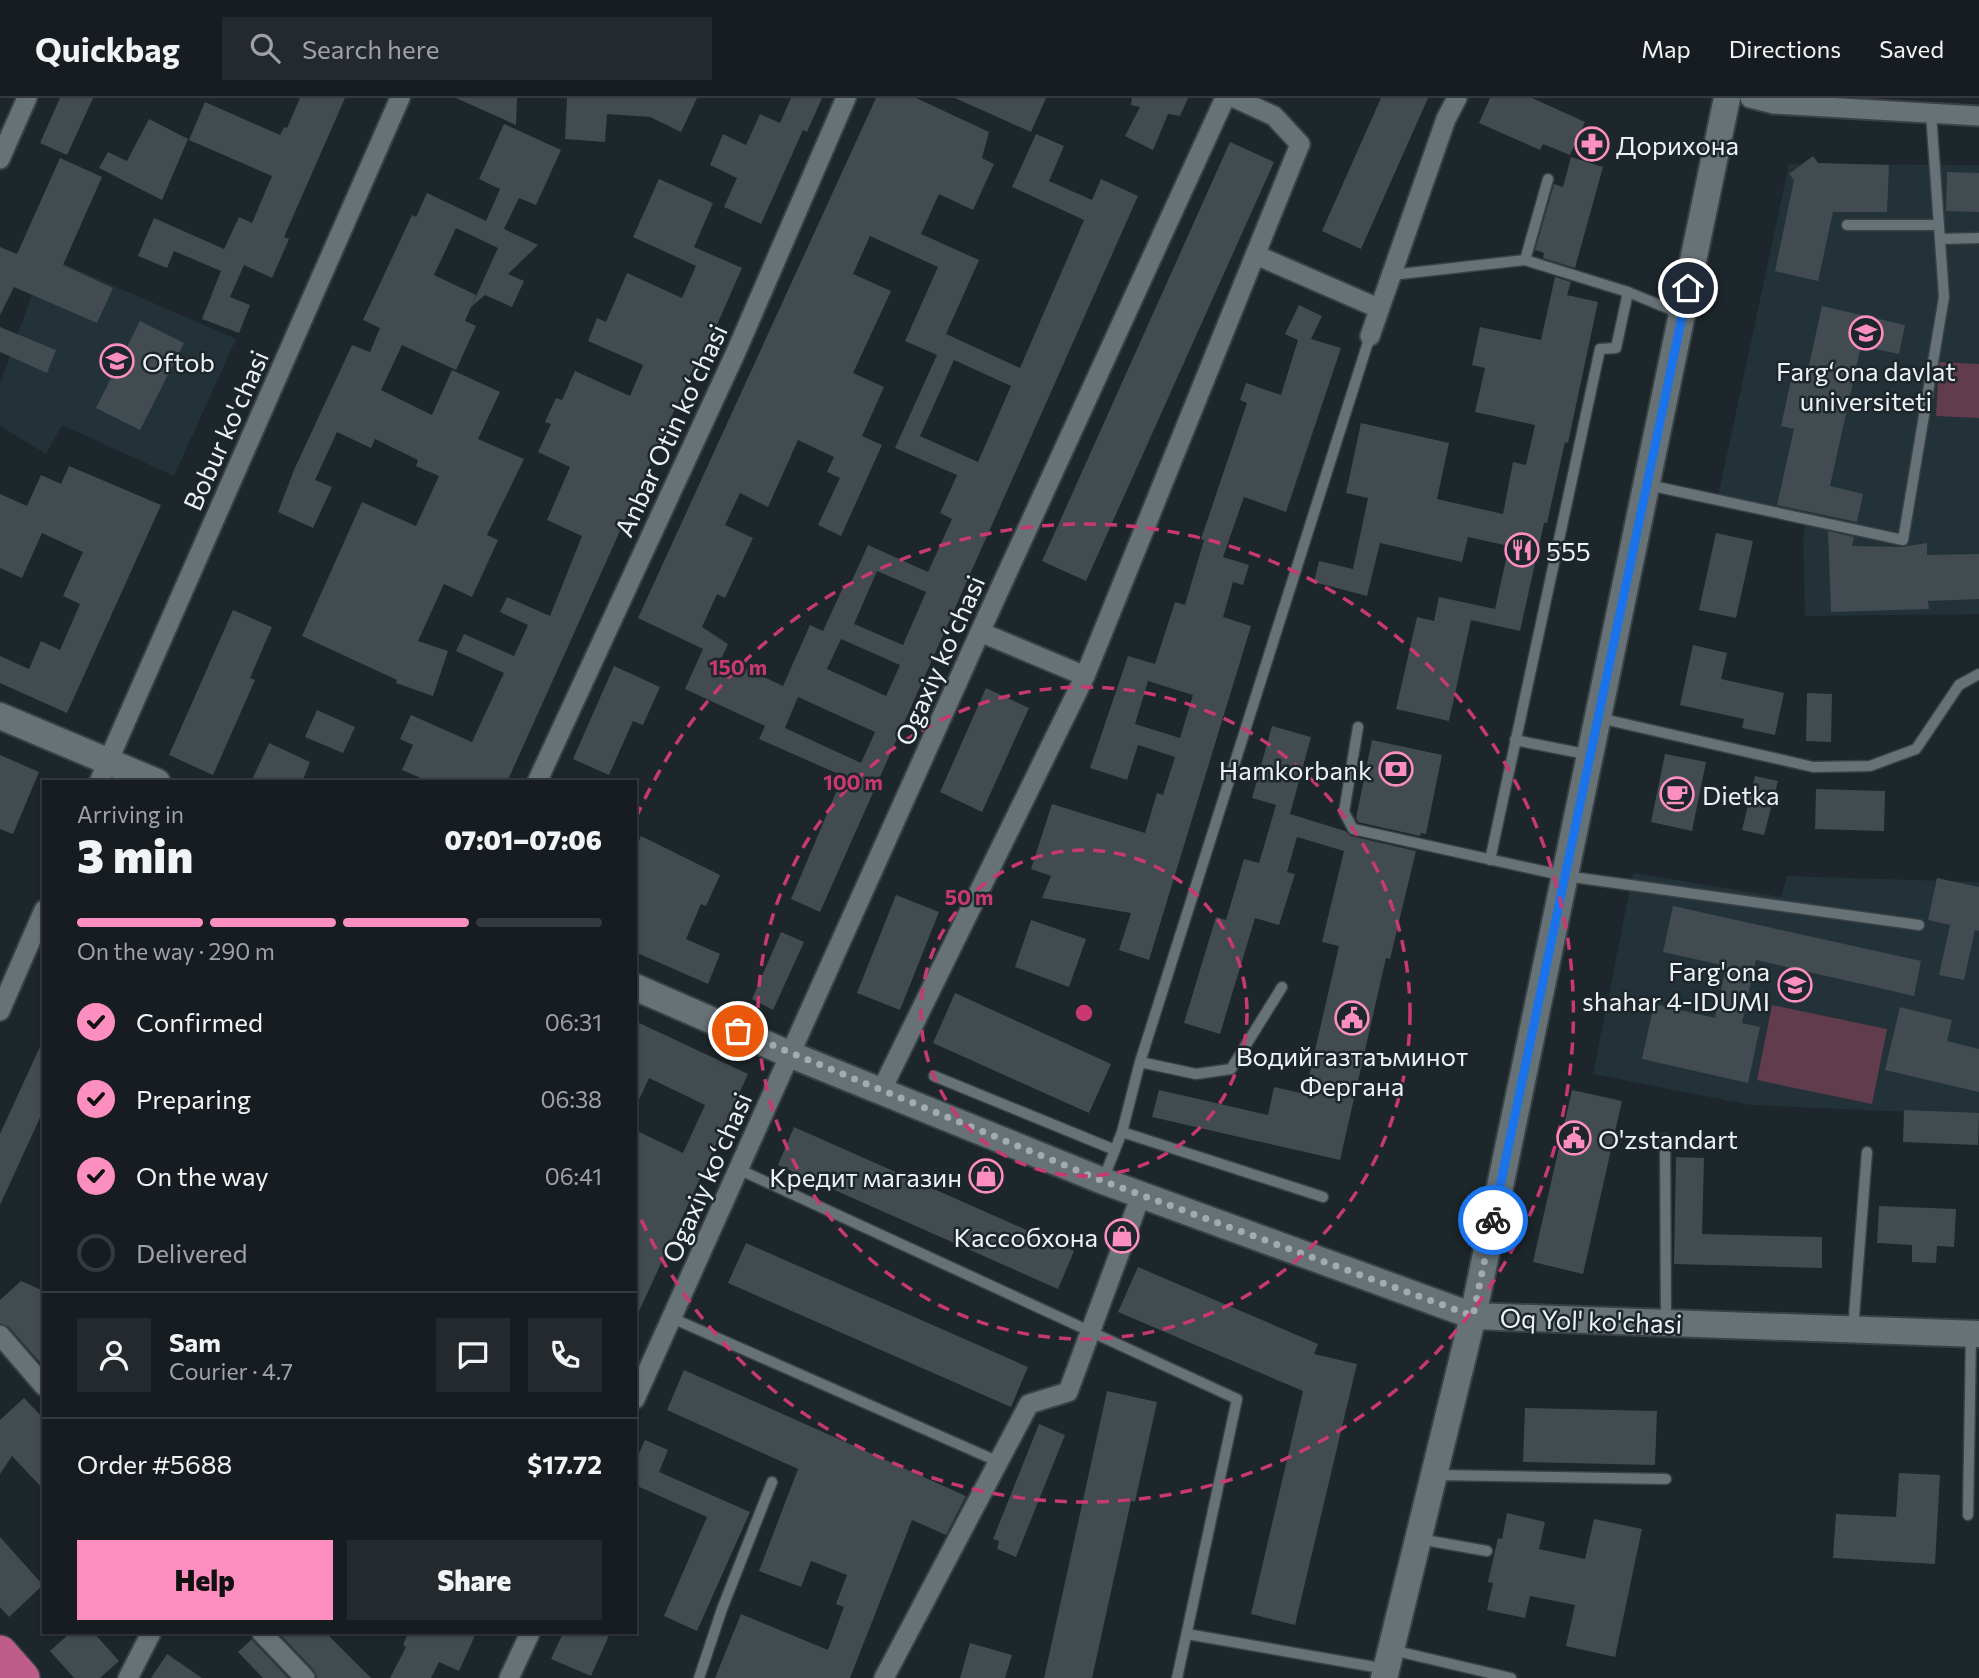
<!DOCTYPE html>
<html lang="en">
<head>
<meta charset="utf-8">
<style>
  body { margin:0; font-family:Commissioner,sans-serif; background:#23292d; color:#f1f3f6; height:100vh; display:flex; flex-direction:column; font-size:26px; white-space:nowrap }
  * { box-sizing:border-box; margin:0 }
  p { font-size:23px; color:#9ea1a5 }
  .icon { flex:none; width:38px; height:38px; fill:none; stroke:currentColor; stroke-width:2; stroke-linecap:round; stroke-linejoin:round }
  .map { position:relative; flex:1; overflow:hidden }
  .drawer { position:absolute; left:42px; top:682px; width:595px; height:854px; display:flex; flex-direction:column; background:#161c20; border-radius:0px; box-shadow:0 2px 5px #0004,0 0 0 2px #353a3e }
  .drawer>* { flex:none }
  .pin { position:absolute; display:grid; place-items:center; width:60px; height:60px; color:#fff; margin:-30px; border:4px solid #fff; border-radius:50%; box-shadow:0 2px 7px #0007 }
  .courier { position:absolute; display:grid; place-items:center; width:70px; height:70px; margin:-35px; border:5px solid #1a73e8; border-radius:50%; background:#fff; color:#222; box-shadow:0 2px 9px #0007 }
  .overview em { font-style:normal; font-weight:800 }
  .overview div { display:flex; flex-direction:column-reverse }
  .overview { display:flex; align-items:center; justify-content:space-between; height:119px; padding:0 35px }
  h1 { font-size:46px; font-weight:800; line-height:52px }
  .bar { display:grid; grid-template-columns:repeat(4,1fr); gap:10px 7px; align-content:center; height:84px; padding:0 35px }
  .bar i { height:9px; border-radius:5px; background:#353a3e }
  .bar .on { background:#fd8ec0 }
  .bar p { grid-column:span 4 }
  .line { display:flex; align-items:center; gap:18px; padding:0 35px; border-top:2px solid #353a3e }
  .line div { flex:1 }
  .round { display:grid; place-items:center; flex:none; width:74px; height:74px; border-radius:0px; background:#23292d }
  ol { padding:0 35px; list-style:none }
  li { display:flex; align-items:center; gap:21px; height:77px }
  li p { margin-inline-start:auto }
  li .icon { padding:7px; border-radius:50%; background:#fd8ec0; color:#111; stroke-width:4 }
  li:last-child { color:#9ea1a5 }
  li i { width:38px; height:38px; border:4px solid #353a3e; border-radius:50% }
  .primary-button { display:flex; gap:14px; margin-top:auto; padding:14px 35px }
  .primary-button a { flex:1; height:80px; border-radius:0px; background:#fd8ec0; color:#111; font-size:28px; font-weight:800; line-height:80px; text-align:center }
  .primary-button a+a { background:#23292d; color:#f1f3f6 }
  header { display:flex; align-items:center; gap:42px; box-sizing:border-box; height:98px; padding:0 35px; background:#161c20; border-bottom:2px solid #353a3e }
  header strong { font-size:33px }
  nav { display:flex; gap:38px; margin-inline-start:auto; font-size:24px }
  .search { width:490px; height:63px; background:#23292d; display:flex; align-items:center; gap:18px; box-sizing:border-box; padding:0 24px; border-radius:0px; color:#9ea1a5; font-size:26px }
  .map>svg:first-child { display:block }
</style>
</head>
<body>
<header>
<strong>Quickbag</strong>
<div class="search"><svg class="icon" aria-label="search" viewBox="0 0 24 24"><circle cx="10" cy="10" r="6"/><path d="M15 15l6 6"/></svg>Search here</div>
<nav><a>Map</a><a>Directions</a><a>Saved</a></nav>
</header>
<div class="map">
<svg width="1979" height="1580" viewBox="0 0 1979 1580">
  <rect width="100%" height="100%" fill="#1d262a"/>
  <path fill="#223238" d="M1789 66 1979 67V516L1805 518 1803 438 1806 423 1717 403Z
    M46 158 236 241 174 378 62 327 46 356 0 328V285Z
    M1633 775 1781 799 1787 778 1979 784V1017L1751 1007 1593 976Z"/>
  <path fill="#613c4c" d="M1939 264 1979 266V320L1936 318Z
    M1772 907 1887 931 1872 1006 1757 982Z"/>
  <path fill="#424c50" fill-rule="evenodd" d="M60 0H93L67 57 40 45Z
    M300 0H345L284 139 289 141 272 180 244 167 230 199 250 207 239 235 202 221 221 173 174 153 167 170 138 158 154 120 224 151 239 119 252 125 272 78 189 42 205 4 280 37 284 29 287 30Z
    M456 0H517L516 27Z
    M567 0H697L681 34 650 19 607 16 605 44 565 41Z
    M791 0H822L807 34 803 32 761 126 724 109 737 80 710 67 723 36 746 47 760 16 780 25Z
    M876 0H916L989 34 982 60 994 66 973 112 939 96 921 136 979 162 946 236 1020 270 1084 122 1012 89 1036 36 1064 48 1049 83 1092 102 1101 81 1138 98 820 814 791 801 843 678 759 641 765 628 685 591 703 551 638 520ZM870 138 938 169 905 243 937 257 895 350 957 377 940 415 952 421 928 474 868 447 849 489 844 487 823 533 810 527 783 588 722 559 728 546 702 529 717 496 725 500 753 440 725 427 740 395 768 409 798 342 834 359 827 374 840 380 818 427 841 438 882 347 862 338 884 289 853 275 891 193 853 176ZM954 262 1011 288 978 364 920 338ZM877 473 926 494 903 547 854 526ZM841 541 900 567 886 598 827 571ZM798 599 875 634 861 665 785 630Z
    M955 0H1046L1031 34Z
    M1132 0H1188L1180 18 1168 16 1153 52 1125 38 1140 9 1131 7Z
    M1381 0H1428L1361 151 1322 133Z
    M1490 0H1532L1585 24 1570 57 1543 46 1540 52 1479 25Z
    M149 21 188 41 162 102 99 70 108 54 127 63Z
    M504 26 561 52 536 107 519 100 504 131 538 147 508 176 524 183 512 209 485 197 471 209 498 150 456 130 434 177 476 197 465 223 476 228 456 272 402 247 381 292 432 317 452 272 500 294 478 341 524 361 487 437 498 442 472 499 444 486 418 543 448 553 433 598 396 585 397 582 302 538 362 404 416 428 439 378 416 368 418 362 375 341 371 350 337 334 315 382 332 389 313 430 278 414 294 372 352 247 370 254 380 230 363 222 412 117 416 119 427 95 486 123 500 91 479 81Z
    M1230 44 1274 64 1086 483 1042 463Z
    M1813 58 1818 65 1889 67 1887 114H1833L1818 183 1775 173 1794 82 1789 76Z
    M1571 59 1603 69 1575 170 1543 160 1544 155 1535 152 1554 86 1563 89Z
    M60 60 102 79 63 167 113 190 97 225 14 189 0 217V149L17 156Z
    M1947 74 1979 75V114L1946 113Z
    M659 81 713 105 694 149 742 170 700 265 696 264 507 684H430L402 672 413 647 400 641 411 617 472 644 504 575 456 553 464 536 514 558 528 527 500 514 507 499 550 518 582 438 547 422 570 369 538 354 551 326 545 324 556 300 562 302 575 273 630 298 643 267 588 243 597 220 606 224 627 175 682 200 696 168 633 139Z
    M1555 179 1571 184 1567 197 1598 204 1568 345 1565 344 1547 425H1544L1520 533 1471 522 1449 623 1396 611 1417 519 1434 523 1439 499 1495 511 1509 448 1468 439 1462 464 1380 445 1367 498 1314 484 1319 463 1353 471 1368 400 1346 395 1361 325 1449 345 1437 401 1503 416 1513 364 1526 367 1535 327 1475 314 1485 270 1472 267 1480 229 1541 242Z
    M1299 207 1322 218 1311 241 1341 250 1286 414 1244 399 1223 459 1249 467 1243 487 1233 484 1223 519 1251 528 1149 862 1119 852 1131 815 1042 800 1051 778 1031 771 1052 706 1145 735 1157 695 1163 697 1175 659 1138 647 1127 682 1090 670 1128 558 1155 566 1175 504 1185 507 1204 442 1201 441 1247 305 1240 302 1246 285 1281 297 1298 242 1285 236ZM1148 583 1193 597 1180 640 1135 626Z
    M1822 208 1905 227 1899 256 1861 248 1830 388 1863 396 1857 424 1777 407 1794 331 1781 328 1791 282 1805 285Z
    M140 223 184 245 140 332 96 310Z
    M0 229 56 252 47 275 0 254Z
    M69 368 161 407 67 615 0 585V558L29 571 41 543 60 552 80 506 63 498 83 454 42 435 22 480 0 470V396L27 408 41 377 61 386Z
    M1828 433 1854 439 1852 448 1902 449 1927 445V457L1979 456V501L1928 503 1929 511 1831 514Z
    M1716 435 1753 443 1736 520 1699 512Z
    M233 512 272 529 250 580 255 582 213 677 169 657Z
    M1693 547 1727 555 1721 581 1784 595 1775 637 1742 630 1744 621 1680 607Z
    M614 568 660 589 643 627 633 623 609 677 573 661Z
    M986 590 1029 610 982 714 940 694Z
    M1807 595 1832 596 1831 644 1806 643Z
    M317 612 355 629 343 655 305 639Z
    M1272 628 1311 639 1290 716 1345 733 1351 738 1416 753 1390 861 1386 860 1340 1062 1152 1019 1159 992 1268 1017 1274 989 1305 996 1339 848 1322 844 1344 753 1297 739 1287 774 1295 776 1279 827 1255 820 1220 936 1184 925 1216 819 1226 822 1244 761 1259 765 1276 707 1252 700Z
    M1372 642 1442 657 1426 736 1421 735 1420 738 1358 724 1356 720Z
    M269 645 310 664 302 684H251Z
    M1665 656 1706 664 1692 733 1651 724Z
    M0 657 39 674 13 736 0 731Z
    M1755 678 1778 683 1764 737 1742 732Z
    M1816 691 1885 693 1884 733 1815 731Z
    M641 738 720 777 706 808 701 806 686 841 720 856 708 886 635 854V751Z
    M1937 780 1979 789V833L1975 832 1964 882 1939 877 1950 827 1928 822Z
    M896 797 939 814 900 912 857 895Z
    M1673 808 1921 863 1914 898 1756 862 1742 925 1760 929 1748 985 1642 961 1654 906 1715 920 1726 868 1663 854Z
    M1031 822 1086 841 1069 889 1015 869Z
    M781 834 804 844 773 912 752 901Z
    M955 895 1111 966 1089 1015 933 945Z
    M1900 909 1952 922 1947 943 1979 951V994L1885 972Z
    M635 923 748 976 635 1222V1032L683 1055 705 1007 649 980 635 1010Z
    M44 940V1011L0 1107V1036Z
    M1572 992 1622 1003 1583 1176 1533 1164Z
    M1904 1012 1979 1015 1978 1047 1903 1044Z
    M794 1029 1074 1153 1058 1191 778 1067Z
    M1676 1059 1704 1060 1702 1136 1822 1139V1170L1674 1166Z
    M1879 1108 1956 1111 1954 1149 1937 1148 1936 1165 1912 1164V1147L1877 1145Z
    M746 1145 1028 1269 1011 1309 728 1185Z
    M1138 1169 1318 1246 1314 1256 1357 1266 1295 1527 1251 1516 1303 1293 1118 1214Z
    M21 1183 44 1193V1269L9 1229 0 1225V1202Z
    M684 1272 966 1398 946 1437 912 1422 850 1580H715L741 1516 828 1552 844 1509 836 1506 847 1477 811 1463 801 1489 759 1473 798 1371 667 1312Z
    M1107 1293 1157 1304 1135 1404 1131 1403 1092 1580H1044Z
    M24 1300 44 1321V1392L12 1358 0 1376V1322Z
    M1525 1310 1657 1313 1655 1367 1523 1364Z
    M1039 1326 1065 1337 1016 1459 997 1451 999 1443 993 1441Z
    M645 1342 668 1352 659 1374 750 1414 697 1533 664 1518 707 1419 635 1387V1365Z
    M1899 1375 1940 1377 1935 1466 1833 1460 1836 1416 1896 1419Z
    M1507 1415 1545 1424 1539 1451 1585 1461 1594 1421 1642 1431 1615 1559 1566 1548 1575 1507 1530 1498 1525 1520 1487 1512 1493 1485 1488 1484 1498 1440 1502 1441Z
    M0 1439 43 1487 9 1519 0 1509Z
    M70 1535H94L119 1563 100 1580H74L50 1553Z
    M279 1535H326L371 1580H317L314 1572Z
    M408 1535H476L459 1573 439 1564 431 1580H390L406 1549 403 1547Z
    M563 1535H610L591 1578 551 1561Z
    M252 1541 253 1543 288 1580H263L238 1554Z
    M970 1545 1012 1557 1005 1580H960Z
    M167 1556 202 1580H151Z"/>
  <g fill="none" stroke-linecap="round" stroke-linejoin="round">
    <defs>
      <path id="lane" d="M1847 127H1938
        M1940 141 1979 140
        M1525 162 1548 81
        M1391 177 1525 162 1628 194 1679 215
        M1648 387 1903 442 1944 199 1931 15
        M1599 620 1813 669 1870 668 1916 651 1959 587 1979 576
        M1358 629 1344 714 1353 731 1565 778 1919 827
        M1515 642 1590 657
        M1490 762 1600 251 1616 250 1628 194
        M1140 964 1196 976 1231 971 1282 889
        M934 978 1115 1052
        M1122 1034 1323 1099
        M1665 1041 1666 1223
        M738 1071 1237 1301 1177 1580
        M1103 1082 1122 1034 1140 964 1370 238
        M672 1220 999 1364
        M1853 1231 1867 1054
        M1435 1377 1666 1381
        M1968 1417 1971 1236
        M1419 1441 1487 1453
        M1187 1536 1386 1571
        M1392 1552 1511 1580
        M699 1580 722 1511 772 1384"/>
      <path id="street" d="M1750 0 1774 6 1979 18
        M0 61 27 0
        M1256 157 1378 210
        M1370 238 1446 21 1457 0
        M980 534 1085 578
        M99 684 400 0
        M537 684 736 254 846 0
        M0 913 44 812
        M881 993 1085 578 1300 46 1274 18 1235 0
        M0 1237 44 1288
        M635 1301 980 534 1225 0
        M262 1535 305 1580
        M128 1580 151 1535
        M509 1580 530 1535
        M884 1580 1029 1306 1068 1294 1141 1097"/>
      <path id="secondary" d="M0 618 157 684
        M635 889 789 956 1103 1083 1473 1218 1979 1236
        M1384 1580 1473 1218 1727 0"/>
      <path id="highway" d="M0 1555 22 1580"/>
    </defs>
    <use href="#lane" stroke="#394144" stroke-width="13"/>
    <use href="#street" stroke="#394144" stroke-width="23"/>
    <use href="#secondary" stroke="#394144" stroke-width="30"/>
    <use href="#highway" stroke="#394144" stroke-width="38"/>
    <use href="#lane" stroke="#677276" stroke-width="10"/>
    <use href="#street" stroke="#677276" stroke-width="19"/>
    <use href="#secondary" stroke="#677276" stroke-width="26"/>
    <use href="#highway" stroke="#be5d8a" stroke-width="35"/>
  </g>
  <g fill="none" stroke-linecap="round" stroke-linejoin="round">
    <path stroke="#a4abae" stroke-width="7" stroke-dasharray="0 12.6" d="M738 933 1103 1083 1473 1218 1493 1122"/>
    <path stroke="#1a73e8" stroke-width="9" d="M1493 1122 1688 190"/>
  </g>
  <g fill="none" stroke="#c83972" stroke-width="3.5" stroke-dasharray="12 9">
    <circle cx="1084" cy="915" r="163"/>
    <circle cx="1084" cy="915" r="326"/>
    <path d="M636 720A489 489 0 1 1 636 1110"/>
  </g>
  <defs>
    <symbol id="pharmacy-ring" viewBox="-11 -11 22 22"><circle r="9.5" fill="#1d262a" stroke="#fd8ec0" stroke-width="1.5"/><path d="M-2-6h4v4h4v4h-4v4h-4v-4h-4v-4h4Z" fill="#fd8ec0"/></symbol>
    <symbol id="university-ring" viewBox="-11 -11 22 22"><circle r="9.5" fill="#1d262a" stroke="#fd8ec0" stroke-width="1.5"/><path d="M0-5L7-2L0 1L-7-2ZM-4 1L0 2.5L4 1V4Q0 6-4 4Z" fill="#fd8ec0"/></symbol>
    <symbol id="school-ring" viewBox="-11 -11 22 22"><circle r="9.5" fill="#1d262a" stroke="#fd8ec0" stroke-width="1.5"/><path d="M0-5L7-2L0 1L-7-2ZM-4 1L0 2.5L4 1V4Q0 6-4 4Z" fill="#fd8ec0"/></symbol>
    <symbol id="restaurant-ring" viewBox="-11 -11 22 22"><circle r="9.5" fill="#1d262a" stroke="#fd8ec0" stroke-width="1.5"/><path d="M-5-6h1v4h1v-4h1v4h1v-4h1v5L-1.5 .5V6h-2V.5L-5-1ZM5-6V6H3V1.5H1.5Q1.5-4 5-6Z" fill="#fd8ec0"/></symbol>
    <symbol id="bank-ring" viewBox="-11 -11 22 22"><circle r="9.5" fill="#1d262a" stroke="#fd8ec0" stroke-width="1.5"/><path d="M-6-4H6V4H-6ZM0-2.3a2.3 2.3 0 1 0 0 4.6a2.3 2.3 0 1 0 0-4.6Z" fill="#fd8ec0"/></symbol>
    <symbol id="cafe-ring" viewBox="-11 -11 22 22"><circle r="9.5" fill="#1d262a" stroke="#fd8ec0" stroke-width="1.5"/><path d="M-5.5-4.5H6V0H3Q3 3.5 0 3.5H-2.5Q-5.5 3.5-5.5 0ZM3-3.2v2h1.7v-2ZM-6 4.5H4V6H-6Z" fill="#fd8ec0"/></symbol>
    <symbol id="civic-ring" viewBox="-11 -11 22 22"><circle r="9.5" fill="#1d262a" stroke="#fd8ec0" stroke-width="1.5"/><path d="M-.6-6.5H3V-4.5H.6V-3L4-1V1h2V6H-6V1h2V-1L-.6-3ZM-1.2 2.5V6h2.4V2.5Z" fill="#fd8ec0"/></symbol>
    <symbol id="shop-ring" viewBox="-11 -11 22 22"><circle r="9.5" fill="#1d262a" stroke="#fd8ec0" stroke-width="1.5"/><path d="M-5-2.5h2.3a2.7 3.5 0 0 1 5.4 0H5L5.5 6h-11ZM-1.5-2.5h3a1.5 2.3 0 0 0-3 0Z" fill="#fd8ec0"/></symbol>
  </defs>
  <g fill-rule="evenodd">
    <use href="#pharmacy-ring" x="1573" y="27" width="38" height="38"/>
    <use href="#university-ring" x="1847" y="216" width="38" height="38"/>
    <use href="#school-ring" x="98" y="244" width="38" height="38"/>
    <use href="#restaurant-ring" x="1503" y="433" width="38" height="38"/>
    <use href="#bank-ring" x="1377" y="652" width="38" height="38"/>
    <use href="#cafe-ring" x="1658" y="677" width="38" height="38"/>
    <use href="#school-ring" x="1776" y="868" width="38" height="38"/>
    <use href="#civic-ring" x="1333" y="901" width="38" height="38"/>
    <use href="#civic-ring" x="1555" y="1021" width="38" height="38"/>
    <use href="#shop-ring" x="967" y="1059" width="38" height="38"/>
    <use href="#shop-ring" x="1103" y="1119" width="38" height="38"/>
  </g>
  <g text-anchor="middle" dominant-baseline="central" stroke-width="5" stroke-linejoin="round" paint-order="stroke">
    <g font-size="26" fill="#ecf2f5" stroke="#1d262a" text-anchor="start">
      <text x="1616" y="46">Дорихона</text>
      <text x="142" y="263">Oftob</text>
      <text x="1866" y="272" text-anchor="middle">Fargʻona davlat<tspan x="1866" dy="30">universiteti</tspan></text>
      <text x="1546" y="452">555</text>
      <text x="1372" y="671" text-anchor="end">Hamkorbank</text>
      <text x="1702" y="696">Dietka</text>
      <text x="1770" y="872" text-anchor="end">Farg'ona<tspan x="1770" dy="30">shahar 4-IDUMI</tspan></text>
      <text x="1352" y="957" text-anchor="middle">Водийгазтаъминот<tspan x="1352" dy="30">Фергана</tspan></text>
      <text x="1598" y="1040">O'zstandart</text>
      <text x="962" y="1078" text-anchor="end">Кредит магазин</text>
      <text x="1098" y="1138" text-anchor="end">Кассобхона</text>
    </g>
    <g font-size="26" fill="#ecf2f5" stroke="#1d262a">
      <text transform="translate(225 332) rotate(-66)">Bobur ko'chasi</text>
      <text transform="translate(670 332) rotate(-65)">Anbar Otin koʻchasi</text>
      <text transform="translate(939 562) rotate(-66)">Ogaxiy koʻchasi</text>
      <text transform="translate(706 1079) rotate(-66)">Ogaxiy koʻchasi</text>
      <text transform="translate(1591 1222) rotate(2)">Oq Yol' ko'chasi</text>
    </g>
  </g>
  <circle cx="1084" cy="915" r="10" fill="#c83972" stroke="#1d262a" stroke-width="3.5"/>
  <g font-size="21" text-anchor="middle" font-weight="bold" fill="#c83972" stroke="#1d262a" stroke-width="5" stroke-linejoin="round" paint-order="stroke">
    <text x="738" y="577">150 m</text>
    <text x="853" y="692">100 m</text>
    <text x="969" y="807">50 m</text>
  </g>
</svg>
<div class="pin" style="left:738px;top:933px;background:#ea580c"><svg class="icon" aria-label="bag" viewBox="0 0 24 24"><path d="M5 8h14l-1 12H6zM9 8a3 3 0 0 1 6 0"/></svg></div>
<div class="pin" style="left:1688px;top:190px;background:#1f2937"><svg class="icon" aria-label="home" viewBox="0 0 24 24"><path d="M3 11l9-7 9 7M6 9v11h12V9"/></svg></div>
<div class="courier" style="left:1493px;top:1122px"><svg class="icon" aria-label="bike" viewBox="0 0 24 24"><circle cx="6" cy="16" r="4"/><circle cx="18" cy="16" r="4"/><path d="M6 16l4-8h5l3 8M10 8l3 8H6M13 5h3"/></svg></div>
<section class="drawer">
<div class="overview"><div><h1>3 min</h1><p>Arriving in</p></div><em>07:01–07:06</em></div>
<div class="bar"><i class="on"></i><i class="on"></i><i class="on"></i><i></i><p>On the way · 290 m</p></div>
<ol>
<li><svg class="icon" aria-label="check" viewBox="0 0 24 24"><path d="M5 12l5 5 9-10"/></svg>Confirmed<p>06:31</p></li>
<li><svg class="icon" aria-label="check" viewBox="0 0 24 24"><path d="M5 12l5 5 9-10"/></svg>Preparing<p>06:38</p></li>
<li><svg class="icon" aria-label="check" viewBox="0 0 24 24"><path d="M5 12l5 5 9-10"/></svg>On the way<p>06:41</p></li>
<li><i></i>Delivered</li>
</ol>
<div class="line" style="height:126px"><a class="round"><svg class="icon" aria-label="person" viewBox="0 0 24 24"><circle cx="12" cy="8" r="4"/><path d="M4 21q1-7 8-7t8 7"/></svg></a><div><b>Sam</b><p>Courier · 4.7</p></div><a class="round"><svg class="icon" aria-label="chat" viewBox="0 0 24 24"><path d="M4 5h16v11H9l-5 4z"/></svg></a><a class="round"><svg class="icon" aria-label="phone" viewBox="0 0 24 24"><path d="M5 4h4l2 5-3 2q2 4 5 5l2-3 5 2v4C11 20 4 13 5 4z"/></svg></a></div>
<div class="line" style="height:91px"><div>Order #5688</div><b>$17.72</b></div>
<div class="primary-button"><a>Help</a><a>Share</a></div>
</section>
</div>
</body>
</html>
